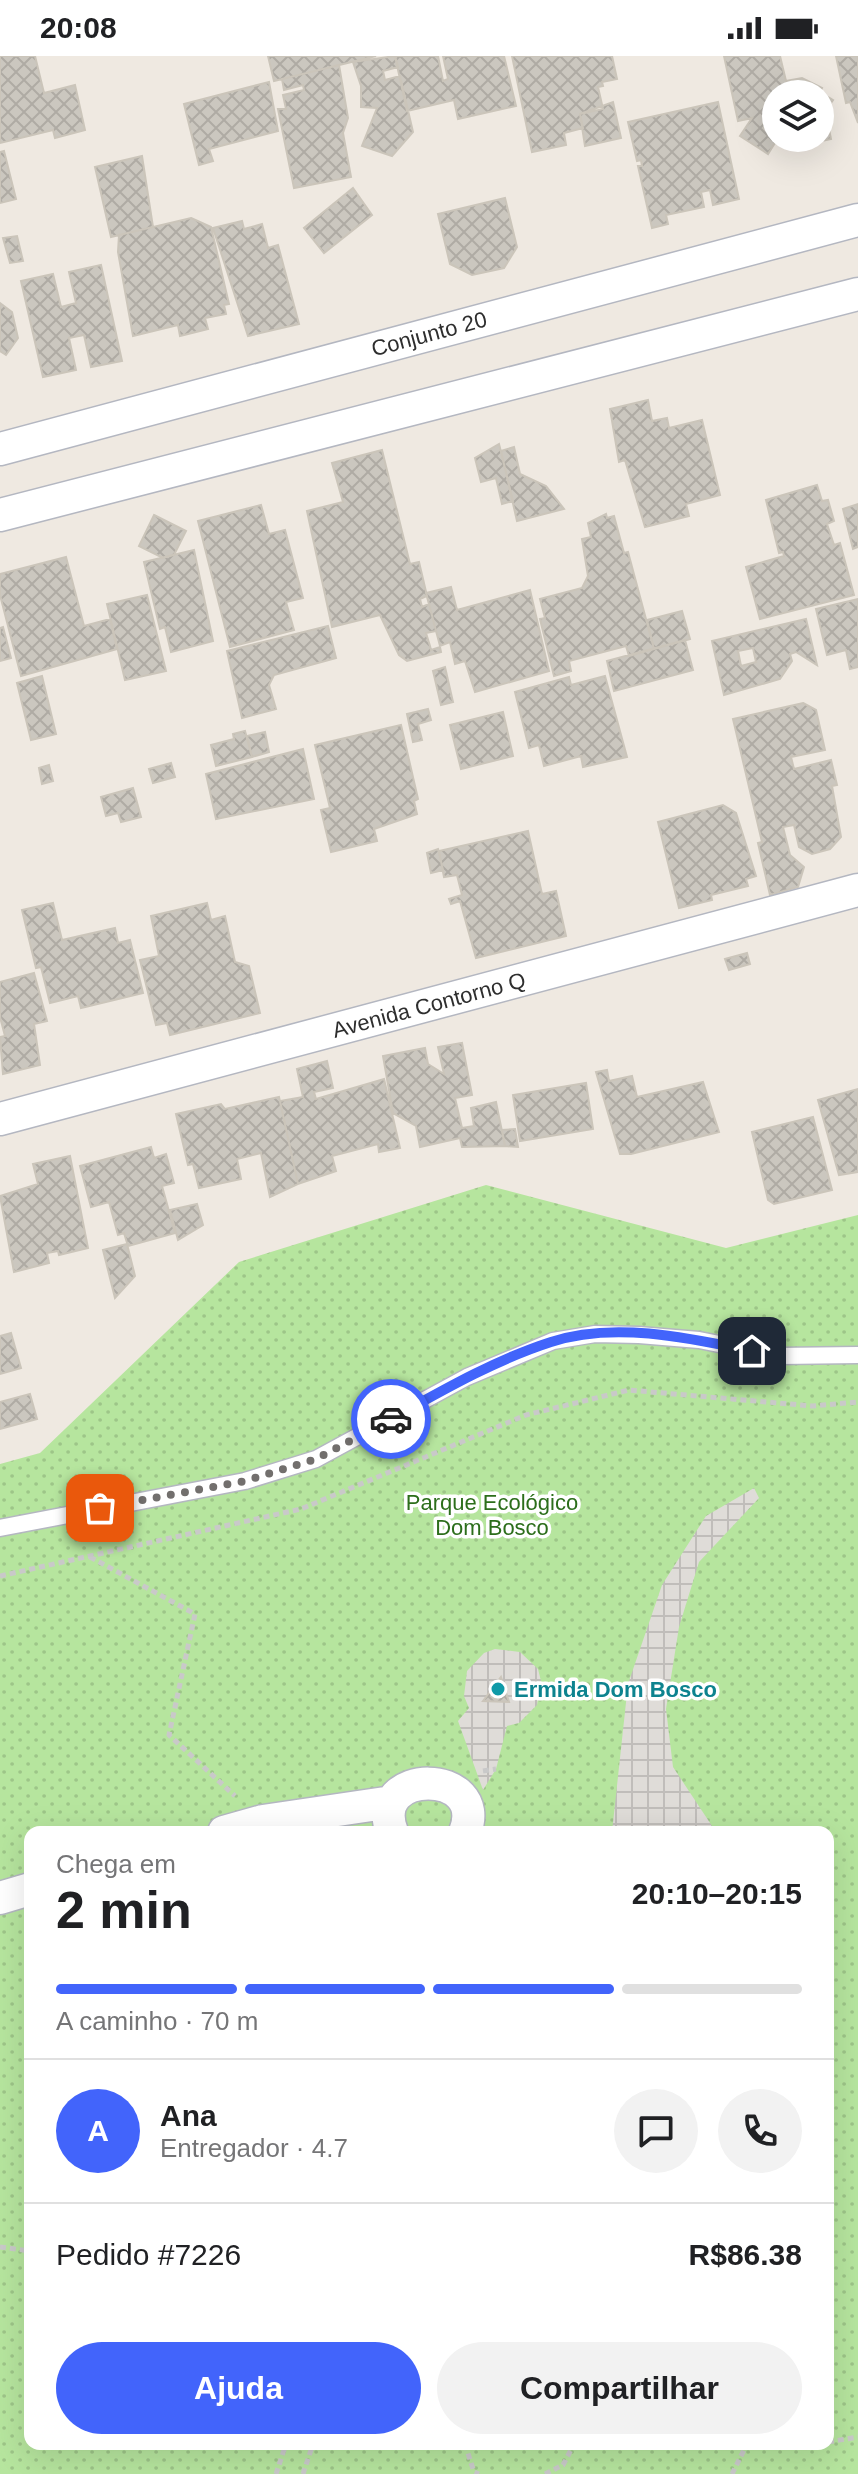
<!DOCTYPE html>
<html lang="pt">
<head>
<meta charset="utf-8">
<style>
  body { margin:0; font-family:Arial,sans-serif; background:#f2f2f2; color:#202124; height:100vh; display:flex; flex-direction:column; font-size:30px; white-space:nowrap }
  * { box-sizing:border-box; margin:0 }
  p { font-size:26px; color:#757577 }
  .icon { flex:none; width:44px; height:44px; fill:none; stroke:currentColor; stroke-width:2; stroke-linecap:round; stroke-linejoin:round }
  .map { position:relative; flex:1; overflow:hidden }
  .side { position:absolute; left:24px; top:1770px; width:810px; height:624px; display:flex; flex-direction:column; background:#fff; border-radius:16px; box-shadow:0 8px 32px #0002 }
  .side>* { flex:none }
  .fabs { position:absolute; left:762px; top:24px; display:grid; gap:16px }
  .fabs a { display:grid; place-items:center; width:72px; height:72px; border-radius:50%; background:#fff; box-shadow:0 8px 32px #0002; font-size:40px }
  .pin { position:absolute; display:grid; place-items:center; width:68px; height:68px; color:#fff; margin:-34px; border-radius:16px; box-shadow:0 4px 12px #0006 }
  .courier { position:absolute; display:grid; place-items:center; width:80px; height:80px; margin:-40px; border:6px solid #4264fb; border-radius:50%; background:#fff; color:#222; box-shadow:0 2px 10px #0007 }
  .head em { font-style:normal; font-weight:800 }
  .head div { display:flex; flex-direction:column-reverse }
  .head { display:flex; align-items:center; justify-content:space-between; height:136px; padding:0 32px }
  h1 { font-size:52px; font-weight:800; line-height:60px }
  .bar { display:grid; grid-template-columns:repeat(4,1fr); gap:12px 8px; align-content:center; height:96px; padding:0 32px }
  .bar i { height:10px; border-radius:6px; background:#e0e0e0 }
  .bar .selected { background:#4264fb }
  .bar p { grid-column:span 4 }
  .line { display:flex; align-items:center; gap:20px; padding:0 32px; border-top:2px solid #e0e0e0 }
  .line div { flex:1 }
  .round { display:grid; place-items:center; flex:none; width:84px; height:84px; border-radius:42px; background:#f2f2f2 }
  .action { display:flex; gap:16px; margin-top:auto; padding:16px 32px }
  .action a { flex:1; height:92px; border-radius:48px; background:#4264fb; color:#fff; font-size:32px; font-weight:800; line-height:92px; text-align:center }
  .action a+a { background:#f2f2f2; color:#202124 }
  .status { display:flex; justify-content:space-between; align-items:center; height:56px; padding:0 40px; background:#fff; direction:ltr }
  .status svg { height:22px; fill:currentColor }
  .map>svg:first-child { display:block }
</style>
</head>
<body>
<div class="status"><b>20:08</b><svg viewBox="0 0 49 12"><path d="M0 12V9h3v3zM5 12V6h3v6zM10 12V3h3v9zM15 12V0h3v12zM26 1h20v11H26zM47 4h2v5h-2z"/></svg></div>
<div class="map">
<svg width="858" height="2418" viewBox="0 0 858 2418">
  <defs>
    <pattern id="park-dots" width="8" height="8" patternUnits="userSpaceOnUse" patternTransform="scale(2)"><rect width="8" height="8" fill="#b6e59e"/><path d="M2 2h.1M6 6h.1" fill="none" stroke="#9dc588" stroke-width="1.8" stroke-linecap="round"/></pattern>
    <pattern id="plaza-grid" width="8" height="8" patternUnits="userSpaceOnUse" patternTransform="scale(2)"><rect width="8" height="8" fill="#dfdcd8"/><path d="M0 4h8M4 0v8" fill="none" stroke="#c0bdba"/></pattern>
    <pattern id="building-cross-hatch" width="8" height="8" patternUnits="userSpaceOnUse" patternTransform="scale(2)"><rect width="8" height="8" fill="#cbc7bf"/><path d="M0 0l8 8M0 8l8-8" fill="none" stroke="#afaba4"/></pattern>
  </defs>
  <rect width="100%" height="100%" fill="#efe9e1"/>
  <path fill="url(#park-dots)" fill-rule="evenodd" d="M486 1129 726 1192 858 1159V2418H0V1408L40 1397 239 1206ZM30 1776H828V2388H30Z"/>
  <path fill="url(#plaza-grid)" d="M754 1432 759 1442 699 1506 679 1571 666 1653 673 1711 716 1776H612L628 1628 662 1529 706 1460Z
    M495 1593 520 1596 538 1613 541 1625 537 1649 519 1667 507 1670 496 1713 483 1734 458 1665 469 1652 464 1640 467 1615 484 1597Z"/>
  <path fill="url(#building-cross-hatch)" stroke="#cbc5ba" stroke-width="2" fill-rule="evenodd" d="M0 0H35L44 37 75 29 85 74 55 82 53 74 0 87Z
    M268 0H376L274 25Z
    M395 0 398 11 383 15 385 24 400 20 413 76 392 100 362 90 377 52 361 51V30L353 6Z
    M395 0H438L443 25 448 23 443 0H504L516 50 458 63 454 44 407 55Z
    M512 0H612L617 23 602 26 603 30 598 31 603 53 580 58 583 72 564 77 566 89 532 96Z
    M780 0 786 25 802 22 822 32 820 36 833 44 823 59 826 58 831 83 803 89 802 82H820V38H776L778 82 768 98 740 80 752 62 738 65 724 0Z
    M836 0H858V67L850 46 846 47Z
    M339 9 348 62 343 77 351 121 294 132 278 53H286L283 39 304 34 303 29 284 34 282 23Z
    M269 26 278 75 209 93 213 105 199 109 184 48Z
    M613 46 621 82 585 90 580 58Z
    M718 46 739 143 713 149 710 134 701 136 704 151 666 159 668 168 652 172 638 110H642L641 104 637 105 628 66Z
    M4 95 16 143 0 147V96Z
    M142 100 153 171 111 181 95 111Z
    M353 132 372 159 324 197 304 172Z
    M505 142 517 191 504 212 472 219 450 208 438 158Z
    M191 162 211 171 229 248 224 249 226 258 205 262 208 273 180 280 178 269 133 280 118 196 119 179Z
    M242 165 244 173 262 168 268 192 278 189 299 268 248 280 213 172Z
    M17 180 23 205 10 207 3 182Z
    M101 209 122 305 91 311 84 279 69 282 76 314 43 321 21 225 53 218 61 251 76 247 69 216Z
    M0 247 12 256 18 282 6 299 0 295Z
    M648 344 652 365 667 362 669 372 702 364 720 439 686 448 689 460 645 471 625 404 619 406 610 353Z
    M499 388 513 445 502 448 496 422 481 426 475 402Z
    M514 391 520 418 546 430 564 453 517 465 501 395Z
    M382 394 410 508 419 506 427 540 420 543 422 551 429 548 436 575 426 577 430 590 431 594 440 591 441 596 407 605 399 599 380 559 332 571 307 455 343 446 332 407Z
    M817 429 822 445 828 444 834 465 827 468 834 489 840 487 854 539 760 563 746 511 784 500 783 496 779 497 766 444Z
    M858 448V491L853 493 843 453Z
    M261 449 269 478 285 474 303 542 286 546 294 574 230 591 198 465Z
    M606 458 607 462 614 460 624 497 628 496 654 593 629 600 626 590 569 605 571 615 554 620 540 563 545 562 540 543 582 532 588 520 582 483 591 481 588 467Z
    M154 459 186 475 174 499 163 502 139 490Z
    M194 494 213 585 171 596 165 571 160 573 144 506Z
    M66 501 84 570 110 563 117 593 21 620 0 539V518Z
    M451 531 457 554 530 534 549 615 475 636 465 605 455 608 450 586 440 590 426 537Z
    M147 539 166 615 125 624 107 548Z
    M858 543V611L850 613 846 594 827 599 816 553Z
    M682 555 690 583 654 593 647 564Z
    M806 563 817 609 796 596 790 598 792 605 780 623 724 639 712 585ZM753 592 756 606 741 610 738 595Z
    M328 570 336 602 274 619 269 629 276 653 242 662 227 595Z
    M3 571 11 602 0 605V572Z
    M685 584 693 614 614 635 607 605Z
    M445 611 453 646 441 649 433 615Z
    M42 620 56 678 31 684 17 627Z
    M605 620 627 701 583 711 581 700 544 710 539 689 529 692 515 636 569 621 571 629Z
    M803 647 816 654 825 694 791 701 794 713 831 704 837 729 832 730 841 781 830 793 812 798 799 791 794 769 783 771 790 799 804 811 798 831 770 839 758 787 762 786 733 663Z
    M428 653 431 664 418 668 422 684 413 686 407 658Z
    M503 656 513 700 461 713 450 669Z
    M401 669 418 743 414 745 417 758 374 773 377 785 331 796 321 754 330 752 315 689Z
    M245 675 252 701 216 710 211 689 234 683 233 678Z
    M265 676 269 696 252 701 247 680Z
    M303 693 314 743 216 763 206 718Z
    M171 707 175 721 153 727 149 713Z
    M49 709 53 725 42 728 39 712Z
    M133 732 141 761 121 766 118 757 106 760 101 741Z
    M723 749 736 757 756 820 746 823 748 830 711 839 712 844 679 852 658 766Z
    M528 775 542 838 556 835 566 880 476 902 460 845 451 848 449 843 462 839 457 819 444 821 439 795Z
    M438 793 443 814 431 817 427 797Z
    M53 847 62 884 115 872 118 887 130 884 143 937 81 952 78 940 50 947 41 911 36 912 22 854Z
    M207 847 211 864 225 860 235 906 249 910 260 957 170 979 167 967 156 969 140 904 159 900 151 860Z
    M747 897 750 908 729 914 725 903Z
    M34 917 47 965 34 968 40 1009 3 1018 0 981 5 980 0 961V926Z
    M462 987 472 1039 455 1042 462 1072 474 1070 471 1052 496 1046 505 1090 462 1091 460 1082 420 1091 416 1070 393 1057 383 1000 425 992 428 1008 444 1018 438 991Z
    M327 1005 333 1032 314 1036 316 1043 384 1023 400 1092 379 1096 378 1088 332 1100 336 1115 298 1128 280 1045 303 1041 297 1013Z
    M607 1014 609 1025 632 1020 637 1041 703 1026 719 1076 631 1098H620L596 1016Z
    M586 1027 593 1073 520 1085 513 1039Z
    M858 1033V1116L839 1119 818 1044Z
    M279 1041 298 1128 270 1141 261 1097 237 1103 241 1123 199 1132 193 1108 188 1109 176 1058 221 1048 225 1053Z
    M813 1061 832 1134 774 1148 768 1144 752 1076Z
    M515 1073 518 1091 505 1090 502 1074Z
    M151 1091 154 1102 166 1098 174 1127 162 1130 175 1177 128 1190 124 1177 118 1179 109 1146 91 1151 80 1110Z
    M70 1100 88 1192 59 1199 58 1195 47 1197 49 1207 14 1216 0 1140 38 1128 33 1108Z
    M197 1148 203 1169 178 1184 170 1154Z
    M127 1188 135 1220 115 1242 103 1194Z
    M11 1277 21 1312 0 1318V1280Z
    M30 1338 37 1363 0 1373V1346Z
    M501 1621 509 1646 483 1645Z"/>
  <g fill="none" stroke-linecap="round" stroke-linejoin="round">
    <defs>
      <path id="service" d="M0 1472 245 1425 316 1403 467 1321 553 1285 595 1278 639 1279 699 1284 779 1300 858 1299"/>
      <path id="minor" d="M0 393 858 164
        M0 459 858 238
        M0 1063 858 834
        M224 1776 263 1765 392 1746
        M392 1776C367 1711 490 1712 465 1776
        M0 1842 30 1833"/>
    </defs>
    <use href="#service" stroke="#b4b7c1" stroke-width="19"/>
    <use href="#minor" stroke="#b4b7c1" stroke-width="35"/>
    <path stroke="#c9c9c9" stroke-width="5" stroke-dasharray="6 4" stroke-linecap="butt" d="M90 1501 195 1558 169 1679 235 1740
      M0 1520 301 1453 526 1359 629 1334 812 1350 858 1346
      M483 1715 496 1713
      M0 2191 30 2195
      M828 2386 858 2381
      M465 2388 474 2416 479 2418
      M276 2418 286 2388
      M303 2418 313 2388
      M545 2418 563 2409 574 2388
      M732 2418 747 2388"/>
    <use href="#service" stroke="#fff" stroke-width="16"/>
    <use href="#minor" stroke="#fff" stroke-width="32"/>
  </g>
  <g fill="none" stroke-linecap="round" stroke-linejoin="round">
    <path stroke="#726f6d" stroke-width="8" stroke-dasharray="0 14.4" d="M100 1452 245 1425 316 1403 391 1363"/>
    <path stroke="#4264fb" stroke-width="10" d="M391 1363C443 1334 495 1304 551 1286 613 1265 690 1282 752 1295"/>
  </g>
  <circle fill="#0f9aa8" stroke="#fff" stroke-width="3" cx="498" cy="1633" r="8"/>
  <g text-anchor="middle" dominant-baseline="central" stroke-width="7" stroke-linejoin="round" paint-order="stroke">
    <g font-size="22" fill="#2e2e2e" stroke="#fff">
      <text transform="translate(429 278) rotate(-15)">Conjunto 20</text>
      <text transform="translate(429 949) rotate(-15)">Avenida Contorno Q</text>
    </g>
    <g font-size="22" fill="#2c6e1b" stroke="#fff">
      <text x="492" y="1446">Parque Ecológico<tspan x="492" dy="25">Dom Bosco</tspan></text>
    </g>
    <g font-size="22" font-weight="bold" fill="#0d838f" stroke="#fff" text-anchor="start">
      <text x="514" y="1633">Ermida Dom Bosco</text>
    </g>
  </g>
</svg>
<div class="fabs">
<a><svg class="icon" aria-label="layers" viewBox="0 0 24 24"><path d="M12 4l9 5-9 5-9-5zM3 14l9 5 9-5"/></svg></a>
</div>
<div class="pin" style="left:100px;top:1452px;background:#ea580c"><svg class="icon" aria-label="bag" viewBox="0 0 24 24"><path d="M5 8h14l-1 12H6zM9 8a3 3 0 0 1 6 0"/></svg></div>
<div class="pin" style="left:752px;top:1295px;background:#1f2937"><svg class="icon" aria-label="home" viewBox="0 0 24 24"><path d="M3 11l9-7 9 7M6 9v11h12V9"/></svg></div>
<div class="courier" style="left:391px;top:1363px"><svg class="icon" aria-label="car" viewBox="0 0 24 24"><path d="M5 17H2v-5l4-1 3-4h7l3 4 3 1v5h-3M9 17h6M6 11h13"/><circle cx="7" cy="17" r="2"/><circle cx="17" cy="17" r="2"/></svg></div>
<section class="side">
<div class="head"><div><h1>2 min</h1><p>Chega em</p></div><em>20:10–20:15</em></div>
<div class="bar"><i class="selected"></i><i class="selected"></i><i class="selected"></i><i></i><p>A caminho · 70 m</p></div>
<div class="line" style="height:144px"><b class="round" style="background:#4264fb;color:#fff">A</b><div><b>Ana</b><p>Entregador · 4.7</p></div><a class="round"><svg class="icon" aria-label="chat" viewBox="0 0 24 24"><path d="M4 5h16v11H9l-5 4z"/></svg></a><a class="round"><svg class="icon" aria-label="phone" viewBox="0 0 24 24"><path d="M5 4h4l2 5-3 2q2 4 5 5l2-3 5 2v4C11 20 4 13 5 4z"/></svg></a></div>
<div class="line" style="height:104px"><div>Pedido #7226</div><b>R$86.38</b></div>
<div class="action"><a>Ajuda</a><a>Compartilhar</a></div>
</section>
</div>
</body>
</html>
